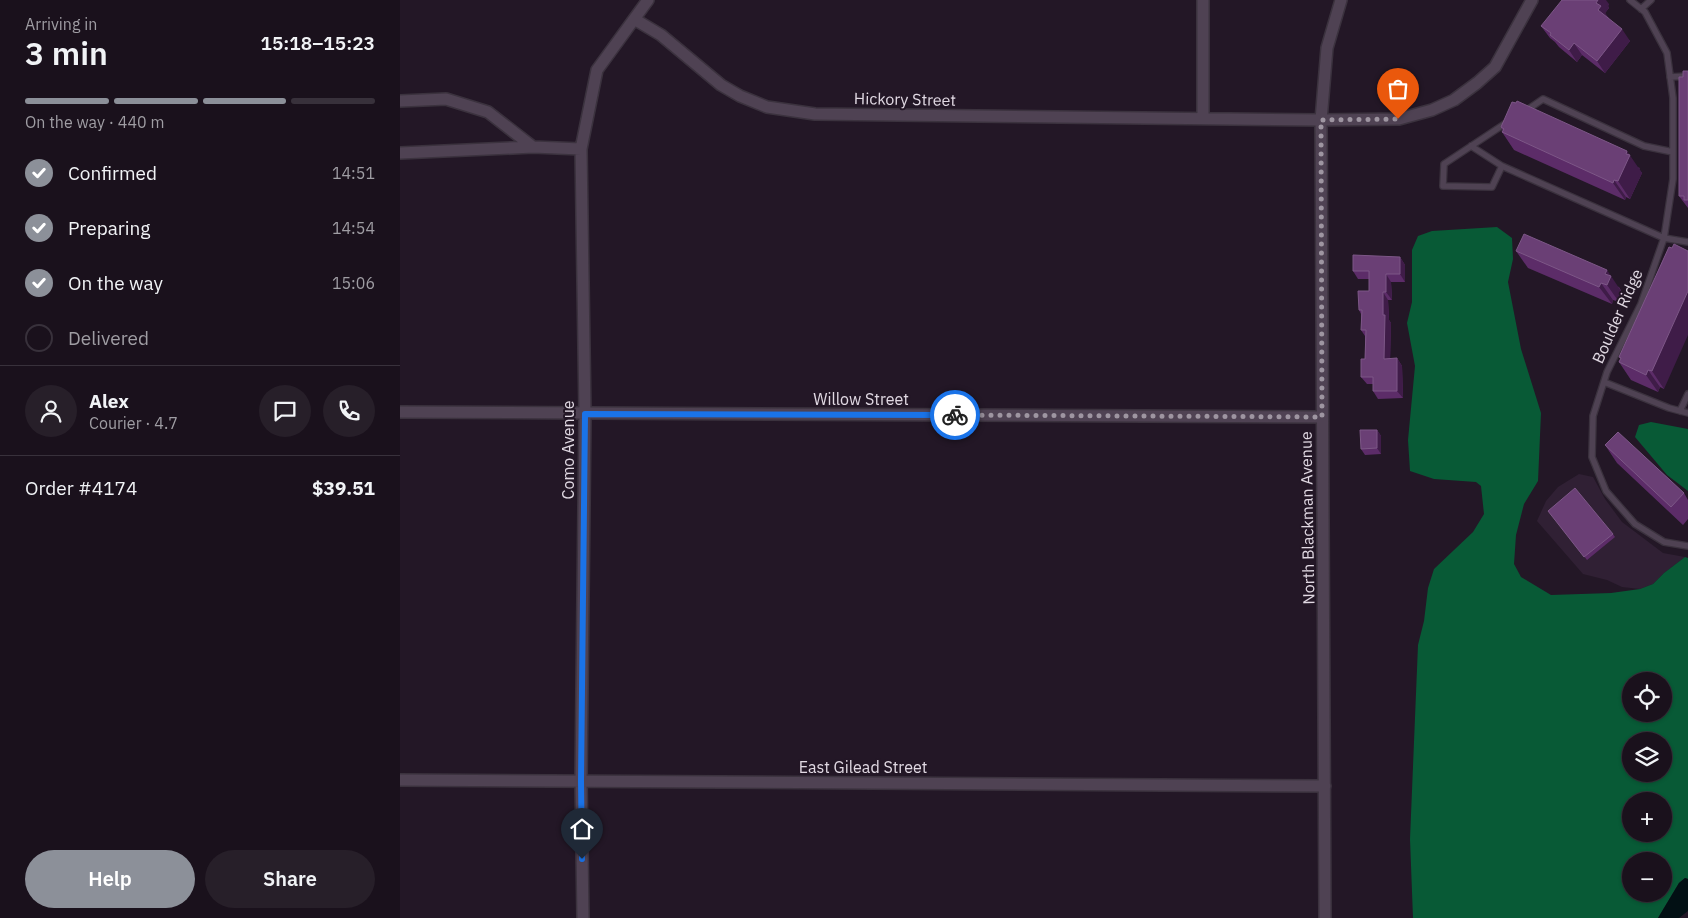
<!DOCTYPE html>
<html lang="en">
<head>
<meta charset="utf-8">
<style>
  body { margin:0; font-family:"IBM Plex Sans",sans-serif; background:#271f29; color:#f1f3f6; height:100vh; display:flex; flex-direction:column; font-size:19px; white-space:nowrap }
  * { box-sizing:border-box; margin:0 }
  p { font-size:16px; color:#9f9da3 }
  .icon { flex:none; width:28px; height:28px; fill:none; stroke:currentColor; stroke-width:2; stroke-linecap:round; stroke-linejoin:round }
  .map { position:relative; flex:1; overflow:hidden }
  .drawer { display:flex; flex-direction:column; background:#1a111c; width:400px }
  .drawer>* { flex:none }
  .controls { position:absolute; left:1222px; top:672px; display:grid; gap:10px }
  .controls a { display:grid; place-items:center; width:50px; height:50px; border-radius:50%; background:#1a111c; box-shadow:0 1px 4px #0004,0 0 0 1px #38313b; font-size:25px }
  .pin { position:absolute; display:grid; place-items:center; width:42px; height:42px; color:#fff; margin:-51px -21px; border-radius:50% 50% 50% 0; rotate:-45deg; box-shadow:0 0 5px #0007 }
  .pin .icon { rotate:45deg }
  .courier { position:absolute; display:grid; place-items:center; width:50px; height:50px; margin:-25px; border:4px solid #1a73e8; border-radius:50%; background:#fff; color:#222; box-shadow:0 1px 6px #0007 }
  .overview em { font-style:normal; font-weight:600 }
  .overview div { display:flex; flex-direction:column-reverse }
  .overview { display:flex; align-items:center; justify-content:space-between; height:85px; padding:0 25px }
  h1 { font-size:32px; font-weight:600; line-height:38px }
  .bar { display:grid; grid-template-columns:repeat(4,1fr); gap:8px 5px; align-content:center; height:60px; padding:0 25px }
  .bar i { height:6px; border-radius:4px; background:#38313b }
  .bar .current { background:#8c9099 }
  .bar p { grid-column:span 4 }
  .line { display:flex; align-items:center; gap:12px; padding:0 25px; border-top:1px solid #38313b }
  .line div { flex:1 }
  .round { display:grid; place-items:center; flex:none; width:52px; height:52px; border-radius:26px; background:#271f29 }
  ol { padding:0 25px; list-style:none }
  li { display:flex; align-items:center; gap:15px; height:55px }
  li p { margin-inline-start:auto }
  li .icon { padding:5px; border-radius:50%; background:#8c9099; color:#fff; stroke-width:4 }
  li:last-child { color:#9f9da3 }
  li i { width:28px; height:28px; border:2px solid #38313b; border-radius:50% }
  .cta { display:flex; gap:10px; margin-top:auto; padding:10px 25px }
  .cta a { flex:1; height:58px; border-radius:30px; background:#8c9099; color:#fff; font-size:20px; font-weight:600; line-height:58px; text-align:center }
  .cta a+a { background:#271f29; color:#f1f3f6 }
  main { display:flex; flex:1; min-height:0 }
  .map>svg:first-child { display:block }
</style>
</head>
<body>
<main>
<section class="drawer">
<div class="overview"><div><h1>3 min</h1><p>Arriving in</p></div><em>15:18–15:23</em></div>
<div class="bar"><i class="current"></i><i class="current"></i><i class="current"></i><i></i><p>On the way · 440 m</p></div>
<ol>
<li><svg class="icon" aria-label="check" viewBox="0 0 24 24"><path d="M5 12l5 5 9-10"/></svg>Confirmed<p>14:51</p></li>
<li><svg class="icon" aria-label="check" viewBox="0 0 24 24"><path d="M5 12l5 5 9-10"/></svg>Preparing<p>14:54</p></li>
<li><svg class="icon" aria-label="check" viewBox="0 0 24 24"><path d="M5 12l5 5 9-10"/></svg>On the way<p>15:06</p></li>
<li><i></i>Delivered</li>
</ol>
<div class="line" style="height:90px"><a class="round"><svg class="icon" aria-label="person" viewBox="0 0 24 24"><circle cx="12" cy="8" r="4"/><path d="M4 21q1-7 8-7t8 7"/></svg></a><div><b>Alex</b><p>Courier · 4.7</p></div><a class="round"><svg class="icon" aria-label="chat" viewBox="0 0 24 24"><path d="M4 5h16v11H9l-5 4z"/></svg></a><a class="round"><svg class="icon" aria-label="phone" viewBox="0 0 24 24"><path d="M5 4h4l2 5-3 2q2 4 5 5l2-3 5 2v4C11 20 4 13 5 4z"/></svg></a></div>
<div class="line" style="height:65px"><div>Order #4174</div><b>$39.51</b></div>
<div class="cta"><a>Help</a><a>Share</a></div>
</section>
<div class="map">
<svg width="1288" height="918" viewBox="0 0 1288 918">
  <rect width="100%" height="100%" fill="#231726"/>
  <path fill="#302034" d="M1179 474 1193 477 1205 499 1222 522 1263 553 1285 557 1264 573 1253 584 1240 589 1222 587 1207 580 1183 574 1137 521 1146 501 1158 487Z"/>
  <path fill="#085a36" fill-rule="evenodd" d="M1097 227 1112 238 1113 259 1108 282 1121 349 1141 413 1138 481 1124 504 1116 535 1114 564 1121 577 1151 595 1211 593 1240 589 1253 584 1264 573 1285 557 1288 558V879L1285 878 1279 883 1258 918H1013L1010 839 1018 645 1024 621 1028 588 1034 569 1073 532 1084 514 1081 486 1076 482 1034 479 1010 471 1008 440 1015 366 1007 323 1012 302V250L1018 236 1032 231ZM1231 681H1264V714H1231ZM1231 741H1264V774H1231ZM1231 801H1264V834H1231ZM1231 861H1264V894H1231Z
    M1251 422 1288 429V491L1267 475 1235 437 1239 425Z"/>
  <path fill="#021014" d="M1285 878 1288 879V911L1279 918H1258L1279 883Z"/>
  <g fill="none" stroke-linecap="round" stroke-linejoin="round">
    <defs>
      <path id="service" d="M1230 0 1245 12 1267 53 1273 98V179L1264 238 1241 304 1207 372 1193 416 1192 457 1206 491 1235 524 1264 542 1288 546
        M1241 9 1251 0
        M1270 77 1288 76
        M1127 110 1143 99 1244 146 1273 152
        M1071 146 1102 166 1092 187 1043 186 1044 164 1106 123
        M1102 166 1264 238 1288 242
        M1204 382 1269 408 1288 413
        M1280 411 1288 394"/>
      <path id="minor" d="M803 0V118
        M234 19 261 35 321 85 340 96 367 107 415 114 921 120 999 119 1032 110 1054 100 1077 83 1095 67 1132 0
        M0 101 46 99 88 112 133 147
        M0 153 133 147 181 149
        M0 412 922 417
        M0 780 925 786
        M183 918 181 781 185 414 181 149 197 70 248 0
        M925 918 921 120 927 48 941 0"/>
    </defs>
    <use href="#service" stroke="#3b323e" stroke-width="8"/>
    <use href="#minor" stroke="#3b323e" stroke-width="14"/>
    <use href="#service" stroke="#4f4253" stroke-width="5.5"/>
    <use href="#minor" stroke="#4f4253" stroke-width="11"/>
  </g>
  <path fill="#5c2c68" d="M1209 4 1208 6 1209 8 1205 13 1209 19 1230 41 1205 73 1182 55 1177 62 1159 47 1155 42 1150 38 1141 26Z
    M1288 71V208L1279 196 1283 77Z
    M1101 127 1240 168 1239 169 1242 173 1230 199 1226 197 1225 200 1114 150 1102 132 1103 131Z
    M1269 247 1264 389 1260 387 1258 392 1231 380 1219 362 1221 359 1219 357Z
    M1116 251 1219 287 1223 294 1219 302 1213 300 1212 304 1128 268Z
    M1000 257 1005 265V282H991L992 300H988L989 320 991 323 990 359 997 358 1002 366 1003 398 978 399 973 391V384H967L961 377 965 359V336L961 330V314L959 310 969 291V279H958L953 271Z
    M977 430 981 436V454L965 455 961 449Z
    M1205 445 1284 493 1288 500V519L1283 525 1217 463Z
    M1148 511 1213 534 1215 537 1187 560Z"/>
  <path fill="#3f1c48" d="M1198 0H1206L1209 4 1208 6 1209 8 1205 13 1209 18 1206 22 1198 10 1196 3Z
    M1222 29 1230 41 1205 73 1197 61Z
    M1174 43 1182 55 1177 62 1169 50Z
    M1227 151 1242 173 1230 199 1218 181Z
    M1214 180 1226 197 1225 200 1213 183Z
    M1000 257 1005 265V282L1000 274Z
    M1207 270 1223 294 1219 302 1207 285 1205 274Z
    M986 274 991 282 992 300 986 292Z
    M1201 283 1213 300 1212 304 1199 287Z
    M1288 291V335L1264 389 1252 371Z
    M983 292 988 300 989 320 991 323 990 366 984 359Z
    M997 358 1002 366 1003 398 997 391Z
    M1248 370 1260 387 1258 392 1246 375Z
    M977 430 981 436V454L977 448Z"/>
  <path fill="#6a3f75" stroke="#7d5787" d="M1162 0H1198L1196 3 1201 6 1198 10 1222 29 1197 61 1174 43 1169 50 1150 35 1151 33 1141 26Z
    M1283 71H1288V200H1284V196H1279V77H1283Z
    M1117 101 1227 151 1226 154 1230 155 1218 181 1214 180 1213 183 1102 132 1104 129 1101 127 1112 102 1116 103Z
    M1124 234 1207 270 1205 274 1211 276 1207 285 1201 283 1199 287 1116 251Z
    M1274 244 1288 251V291L1252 371 1248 370 1246 375 1219 362 1221 358 1219 357 1269 247 1272 248Z
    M953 255 1000 257V274H986V292H983V315H985L984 359 997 358V391H973V377H961V359H965L966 330H961L962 310H959L958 291H969V271H953Z
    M960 430H977V448L961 449Z
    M1218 432 1284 493 1271 507 1205 445Z
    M1175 488 1213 534 1184 557 1148 511Z"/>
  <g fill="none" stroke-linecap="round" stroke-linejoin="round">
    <path stroke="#9e95a1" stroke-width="5" stroke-dasharray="0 9" d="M555 415 922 417 921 120 998 119"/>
    <path stroke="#1a73e8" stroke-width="6" d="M182 859 181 781 185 414 555 415"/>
  </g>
  <g text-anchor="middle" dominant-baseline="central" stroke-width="4" stroke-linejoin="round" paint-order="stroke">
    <g font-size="16" fill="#e1d9e3" stroke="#231726">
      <text transform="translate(505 99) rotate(1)">Hickory Street</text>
      <text transform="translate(1217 316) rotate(-66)">Boulder Ridge</text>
      <text x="461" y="399">Willow Street</text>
      <text transform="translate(168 450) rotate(-90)">Como Avenue</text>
      <text transform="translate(907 518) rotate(-91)">North Blackman Avenue</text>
      <text x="463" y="767">East Gilead Street</text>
    </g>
  </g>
</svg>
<div class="controls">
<a><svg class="icon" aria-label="locate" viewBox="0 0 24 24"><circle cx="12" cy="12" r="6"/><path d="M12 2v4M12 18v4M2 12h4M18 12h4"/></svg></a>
<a><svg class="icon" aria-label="layers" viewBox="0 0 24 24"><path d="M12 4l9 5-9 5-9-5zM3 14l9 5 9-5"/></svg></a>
<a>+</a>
<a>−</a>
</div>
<div class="pin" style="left:998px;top:119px;background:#ea580c"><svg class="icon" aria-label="bag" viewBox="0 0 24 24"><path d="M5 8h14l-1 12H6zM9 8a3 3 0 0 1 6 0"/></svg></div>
<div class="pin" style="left:182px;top:859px;background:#1f2937"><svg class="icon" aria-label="home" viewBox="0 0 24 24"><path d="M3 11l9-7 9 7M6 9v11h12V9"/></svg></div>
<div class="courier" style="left:555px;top:415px"><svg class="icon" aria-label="bike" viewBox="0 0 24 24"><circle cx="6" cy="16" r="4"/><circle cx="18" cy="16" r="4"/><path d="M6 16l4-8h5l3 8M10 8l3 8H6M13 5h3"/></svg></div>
</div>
</main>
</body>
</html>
